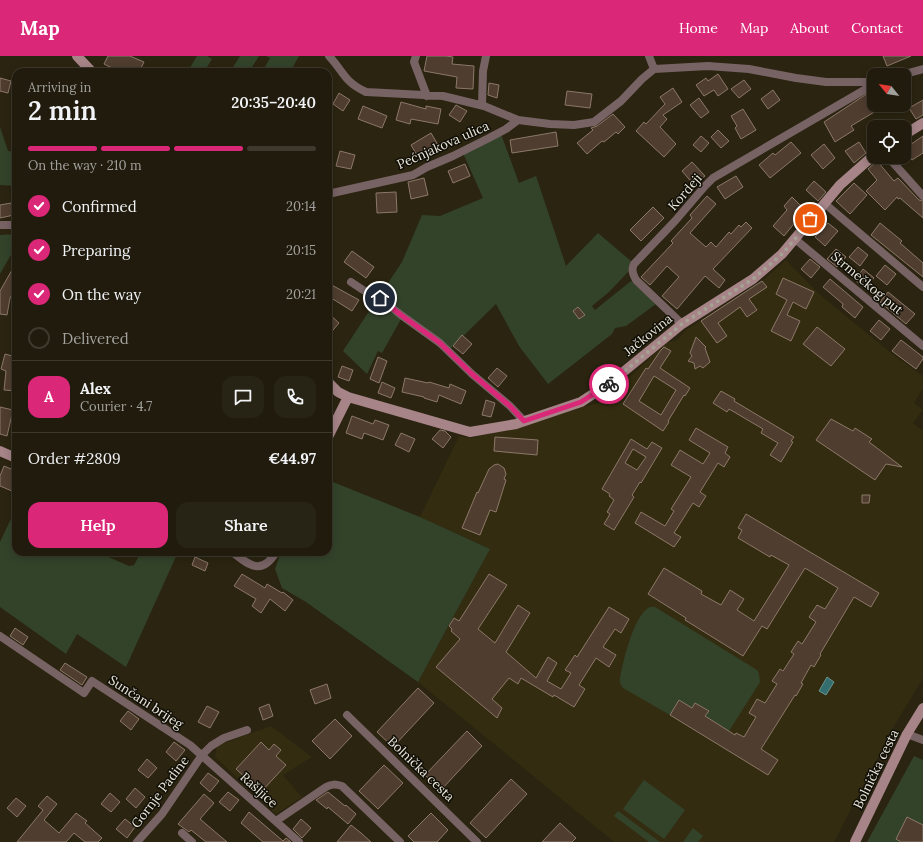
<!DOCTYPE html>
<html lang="en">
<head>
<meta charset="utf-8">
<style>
  body { margin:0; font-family:Lora,serif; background:#282415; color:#f1f3f6; height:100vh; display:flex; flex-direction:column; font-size:15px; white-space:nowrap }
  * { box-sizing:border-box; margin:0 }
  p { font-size:13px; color:#a2a19d }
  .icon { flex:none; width:22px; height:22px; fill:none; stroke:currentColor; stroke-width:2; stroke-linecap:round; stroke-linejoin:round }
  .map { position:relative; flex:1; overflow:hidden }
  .details { position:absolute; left:12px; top:12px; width:320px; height:488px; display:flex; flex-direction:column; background:#201b0c; border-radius:12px; box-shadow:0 2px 10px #0003,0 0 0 1px #3d392d }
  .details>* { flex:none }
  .needle { width:26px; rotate:300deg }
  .tools { position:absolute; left:867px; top:12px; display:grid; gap:8px }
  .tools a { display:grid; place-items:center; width:44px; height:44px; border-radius:8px; background:#201b0c; box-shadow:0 2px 10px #0003,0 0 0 1px #3d392d; font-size:20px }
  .pin { position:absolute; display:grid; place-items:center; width:34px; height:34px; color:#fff; margin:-17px; border:2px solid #fff; border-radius:50%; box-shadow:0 1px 4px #0007 }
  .courier { position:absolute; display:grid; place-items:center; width:40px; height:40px; margin:-20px; border:3px solid #db2777; border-radius:50%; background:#fff; color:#222; box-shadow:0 1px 5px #0007 }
  .summary em { font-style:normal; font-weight:600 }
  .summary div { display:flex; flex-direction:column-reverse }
  .summary { display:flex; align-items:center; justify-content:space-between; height:68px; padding:0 16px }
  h1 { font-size:26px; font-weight:600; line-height:30px }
  .bar { display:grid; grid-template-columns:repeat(4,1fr); gap:6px 4px; align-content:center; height:48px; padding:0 16px }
  .bar i { height:5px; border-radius:3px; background:#3d392d }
  .bar .active { background:#db2777 }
  .bar p { grid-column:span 4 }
  .line { display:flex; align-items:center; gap:10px; padding:0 16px; border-top:1px solid #3d392d }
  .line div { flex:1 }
  .round { display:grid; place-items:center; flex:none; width:42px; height:42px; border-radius:12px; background:#282415 }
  ol { padding:0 16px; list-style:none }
  li { display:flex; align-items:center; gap:12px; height:44px }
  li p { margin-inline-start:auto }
  li .icon { padding:4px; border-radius:50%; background:#db2777; color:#fff; stroke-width:4 }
  li:last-child { color:#a2a19d }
  li i { width:22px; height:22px; border:2px solid #3d392d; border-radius:50% }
  .primary-button { display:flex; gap:8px; margin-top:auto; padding:8px 16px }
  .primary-button a { flex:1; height:46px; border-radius:12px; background:#db2777; color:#fff; font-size:16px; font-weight:600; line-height:46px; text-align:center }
  .primary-button a+a { background:#282415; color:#f1f3f6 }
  header { display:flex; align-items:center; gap:24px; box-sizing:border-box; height:56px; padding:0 20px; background:#db2777; color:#fff }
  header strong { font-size:19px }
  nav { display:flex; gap:22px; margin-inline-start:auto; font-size:14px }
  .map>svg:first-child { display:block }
</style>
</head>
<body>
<header>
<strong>Map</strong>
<nav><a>Home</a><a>Map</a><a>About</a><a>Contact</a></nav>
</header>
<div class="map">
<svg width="923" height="786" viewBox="0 0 923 786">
  <rect width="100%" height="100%" fill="#2a2410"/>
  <path fill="#332c10" d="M786 204 819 238 895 300 923 320V333L914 347 923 354 913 367 923 375V622L893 672 834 786H614L418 626 490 493 420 461 459 380 472 382 513 372 597 347 633 318 666 287 677 284 686 274 762 225Z
    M271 670 312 701 283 719 302 741 276 758 215 701 217 690Z"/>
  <path fill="#33432a" d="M197 0H207L212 3 204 16H190L188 15Z
    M240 0H259L249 16H230Z
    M266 0H299L290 16H262L270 2Z
    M0 71 8 95 16 96V130L0 129Z
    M501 78 519 127 536 120 566 210 598 177 631 205 628 216 609 236 592 250 595 254 631 225 656 248 626 270 615 272 612 278 548 328 519 290 496 248 449 294 380 239 402 206 422 159 440 160 483 142 463 97Z
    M16 178V190L0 218V179Z
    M377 243 401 263 382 297 378 295 367 318 343 295Z
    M328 424 420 461 490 493 418 626 306 546 282 532 275 513 281 496H328Z
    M16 452V496H107L106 500 129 510 134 509 141 496H178L126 611 77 578 66 598 0 551V486Z
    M650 551H655L757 614 759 618 760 626 729 675 705 660 708 655 701 650 692 652 679 644 670 659 623 632 620 627V622C623 606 634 558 650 551Z
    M914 700 923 704V786H867Z
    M644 724 685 754 664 783 623 753Z
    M618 755 660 786H649L614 760Z
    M693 772 703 780 698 786H683Z"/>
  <path fill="#346e6e" stroke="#6a928e" d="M827 621 834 626 826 639 819 635Z"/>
  <path fill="#4f3d2f" stroke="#8c7868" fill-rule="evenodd" d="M108 0H130L144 6 139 16H120L104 8Z
    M427 0H446L453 1 452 8 474 10 473 33 456 32 457 21 424 15Z
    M883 0H911L887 10Z
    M718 18 728 33 718 40 714 34 704 40 696 29 706 22 708 25Z
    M0 22 11 25 8 37 0 35Z
    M744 24 751 33 739 42 731 33Z
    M489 27 499 29 497 42 488 39Z
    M673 32 682 46 663 59 667 63 660 71 676 88 664 101 636 75 644 66 646 68 665 48 660 41Z
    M874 33V52L876 55 851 70 854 74 835 86 824 66Z
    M773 34 780 44 768 53 761 43Z
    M567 35 592 38 590 52 565 49Z
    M339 37 350 44 343 55 333 48Z
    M699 42 709 56 701 62 690 49Z
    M923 44V59L916 63 909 52Z
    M401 46 426 53V50L441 53 438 68 411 63 410 68 396 64Z
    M456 49 467 55 460 66 449 59Z
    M363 50 387 60 382 72 358 63Z
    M743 53 756 74 741 83 735 72 737 70 731 60Z
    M613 58 625 71 618 78 616 76 604 86 602 85 587 98 577 87 593 74 591 72 597 70Z
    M718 74 729 85 721 92 711 81Z
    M556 76 558 90 512 97 510 84Z
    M431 77 438 89 418 101 411 89Z
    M701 80 709 87 701 96 693 89Z
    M923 80V97L912 104 904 93Z
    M791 86 801 97 770 122 759 109 773 97 775 99Z
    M859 86 866 97 854 107 845 95Z
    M824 88 835 102 823 113 811 99Z
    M340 95 355 99 351 113 336 110Z
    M877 105 894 125 898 122 919 144 923 145V162L900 142 898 143 897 141 885 154 866 135 877 124 868 113Z
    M692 106 705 120 694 129 682 115Z
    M465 108 470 120 453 127 448 115Z
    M736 120 743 131 725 143 717 131Z
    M424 122 428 139 411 143 408 126Z
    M814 125 826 136 818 145 806 134Z
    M854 127 867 139 850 158 836 145Z
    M396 136 397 156 377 157 376 137Z
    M707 140 716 148 690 177 706 191 711 186 716 191 729 176 731 178 739 169 741 171 746 166 752 172 713 213 725 224 719 232 705 220 677 253 662 240 679 221 667 210 650 229 641 221 673 187 671 185 692 162 690 159Z
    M792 141 805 154 784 180 773 170 787 154 784 150Z
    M11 147 14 159 0 162V149Z
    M653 151 664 162 641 185 630 174Z
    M828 167 838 175 825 190 815 181Z
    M880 167 902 185 900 187 923 207V221L871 179Z
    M858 191 868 199 860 210 849 201Z
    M836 193 846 201 837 211 827 203Z
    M352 195 374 211 366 222 344 206Z
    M810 203 820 211 811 222 801 213Z
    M16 207V232L10 242 7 259 0 258V235Z
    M885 209 896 218 887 229 876 220Z
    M863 213 874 222 865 232 855 224Z
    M783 222 814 236 806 253 793 246 787 259 800 265 791 285 771 275 787 244 776 238Z
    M830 223 863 251 855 262 842 251 843 248 823 231Z
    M762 225 767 231 749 243 757 254 747 261 740 251 718 267 727 280 717 287 701 265Z
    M328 227 359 244 352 255 328 240Z
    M888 236 915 258 906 268 880 246Z
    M578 251 585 259 579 263 573 255Z
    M328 257 339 267 328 280Z
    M879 264 890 273 881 284 870 275Z
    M817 271 845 293 831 310 803 288Z
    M462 279 472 288 463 298 453 290Z
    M696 281 706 291 705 292 710 306 703 312 700 310 695 313 694 307 688 305 692 300 690 297Z
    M901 284 923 301V303L916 313 892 295Z
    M664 291 671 295 660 312 690 332 685 340 684 339 668 365 669 366 663 375 623 348 646 312 648 313 661 294ZM654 320 676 334 661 359 639 345Z
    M5 298 16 301V309L13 320H16V335L4 334 6 315 1 313Z
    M378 301 387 305 379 327 370 323Z
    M342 310 353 314 349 325 338 321Z
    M497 312 507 320 498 331 488 322Z
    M405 322 428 327 429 326 449 332 450 328 466 335 461 348 439 339 437 346 424 342V341L402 336Z
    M382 326 395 332 391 342 378 337Z
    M721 335 735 343 734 345 794 381 791 385 793 386 781 406 770 399 778 387 761 377 763 373 729 353 727 356 713 347Z
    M486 344 495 347 491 361 482 359Z
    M0 351 13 354 7 380 0 378Z
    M352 360 373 368 375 364 389 369 383 384 364 377 362 383 346 377Z
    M831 363 853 375 855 372 872 383 869 386 902 411 886 408 875 424 816 384Z
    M696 372 728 391 725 397 730 401 724 411 718 407 700 436 706 440 699 451 693 447 674 477 681 481 674 491 635 467 641 456 665 470 674 455 671 453 691 421 671 409 680 394 703 408 710 397 689 384Z
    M440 374 445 375 451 381 443 392 432 383Z
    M401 377 415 383 409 396 395 389Z
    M495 381 538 384 537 399 494 395Z
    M631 383 647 393 652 386 662 392 641 427 640 426 632 439 634 441 614 474 604 468 610 458 607 456 614 444 609 440 610 438 602 433ZM633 393 646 401 637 414 625 407Z
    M498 408 504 412 506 418 504 423 506 424 496 456 490 454 480 479 462 472 477 436 478 437 489 413 494 409Z
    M4 410 16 415V425L12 435 0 430V420Z
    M862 439H870L869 447H862Z
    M746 458 879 537 871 551 854 541 820 598 821 599 814 611 811 609 801 627 803 628 796 640 795 639 761 693 778 704 768 719 670 659 679 644 692 652 695 647 709 655 705 660 735 679 736 677 744 681 756 661 749 657 757 643 765 647 777 628 772 625 780 613 783 615 794 598 791 596 798 585 802 588 816 566 809 561 817 549 825 553 838 532 805 512 767 573 762 570 743 600 685 564 686 562 648 538 664 512 702 535 701 538 721 549 730 534 744 543 737 554 754 565 789 509 771 499 770 501 738 482 742 474 738 472Z
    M195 501 208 507 205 515 192 509Z
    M242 518 265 532 267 528 282 537 283 536 293 544 285 555 270 543 261 557 252 550 256 543 234 530Z
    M489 518 507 529 478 573 495 587 518 549 530 557 506 596 536 622 548 601 557 607 547 625 561 633 571 617 565 614 575 599 577 601 609 551 629 563 621 577 615 573 603 591 616 599 609 611 596 602 579 629 585 633 574 651 554 639 553 641 521 622 518 628 509 622 492 643 502 652 497 662 436 611 460 583 451 575 452 573 449 570 454 562 459 565Z
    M15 572 28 581 23 589 10 580Z
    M65 607 87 621 82 629 60 614Z
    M327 628 331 642 315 648 310 634Z
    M418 632 434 647 393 691 377 676Z
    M269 648 273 660 263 664 259 652Z
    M207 650 219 656 210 672 198 666Z
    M128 655 139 663 131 674 120 665Z
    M335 663 352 680 330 703 312 685Z
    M467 675 482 690 441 734 425 719Z
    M174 686 185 694 176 705 166 696Z
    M261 686 269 694 274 688 281 694 276 700 286 709 261 736 236 713Z
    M147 703 157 712 148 722 138 714Z
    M384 709 403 727 378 753 359 735Z
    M208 717 219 725 210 736 200 727Z
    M511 723 527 738 486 782 470 767Z
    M135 732 145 741 136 752 126 743Z
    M228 736 239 744 230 755 219 746Z
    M328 736 345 750 346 749 356 758 348 768 328 751 327 753 316 744Z
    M110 737 120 746 111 756 101 748Z
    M204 738 214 747 200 763 227 786H206L191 774 189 776 178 768Z
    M47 740 57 748 44 764 59 777 76 757 87 765 85 767 102 782 98 786H85L74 777 66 786H17L43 754 38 750Z
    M16 742 26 750 17 761 7 752Z
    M249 756 283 785 286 782 291 786H263L241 767Z
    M431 757 448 774 437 786H414L408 780Z
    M907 761 923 769V786H901L896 783Z
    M125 763 135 771 127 782 116 773Z
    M301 763 311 772 302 782 293 773Z
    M560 767 576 782 572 786H542Z
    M351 769 361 777 371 786H337Z"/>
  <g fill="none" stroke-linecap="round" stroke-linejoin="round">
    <path stroke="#776264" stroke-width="8" d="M329 0C344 16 344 26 366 36L443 40 484 50 518 64 550 68 574 69 594 66 621 45 642 23 654 13 708 10 749 13 796 22 826 26H874
      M416 0 414 6 427 40
      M649 0 654 13
      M901 19 923 13
      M482 49 483 15 486 0
      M888 101 923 140
      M328 138 413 119 427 111 453 100 489 82 506 73 518 64
      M824 147 923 231
      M0 169H16
      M795 183 923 290
      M351 226 363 234 380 242 401 259 440 287 472 318 510 350 524 365
      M682 268 636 224C633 218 631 214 634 208L675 165 705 130 713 122 866 33 873 26
      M232 496C249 509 262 520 276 496
      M0 580 84 637 92 625 190 689 299 786
      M347 659 477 786
      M907 678 923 684
      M276 765 326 731C332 728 335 728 342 730L400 786
      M182 777 192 786
      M137 786 162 758 202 699 211 690 224 682 247 674"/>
    <path stroke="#a68488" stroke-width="10" d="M77 0 92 16
      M904 79 923 67
      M328 326 338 336 348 341 470 376 516 368 581 346 611 326 682 268 753 223 782 198 840 129 874 99
      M328 381 348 341
      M0 395 16 402
      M855 786 907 678 923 652"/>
  </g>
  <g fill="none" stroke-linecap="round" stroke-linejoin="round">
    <path stroke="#a6a293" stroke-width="4" stroke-dasharray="0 7.2" d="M609 328 682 268 753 223 782 198 795 183 810 163"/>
    <path stroke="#db2777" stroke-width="5" d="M380 242 401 259 440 287 472 318 510 350 524 365 581 346 609 328"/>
  </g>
  <g text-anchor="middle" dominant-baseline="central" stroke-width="3" stroke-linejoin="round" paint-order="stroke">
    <g font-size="13" fill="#e9e6da" stroke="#100e06">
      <text transform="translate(443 89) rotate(-24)">Pećnjakova ulica</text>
      <text transform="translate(685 136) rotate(-49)">Kordeji</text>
      <text transform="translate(867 227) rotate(40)">Strmečkog put</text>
      <text transform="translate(648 279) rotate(-39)">Jačkovina</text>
      <text transform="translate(146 646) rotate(33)">Sunčani brijeg</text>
      <text transform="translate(421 713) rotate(44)">Bolnička cesta</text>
      <text transform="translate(876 713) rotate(-64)">Bolnička cesta</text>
      <text transform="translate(259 734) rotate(42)">Rašljice</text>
      <text transform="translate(160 736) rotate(-53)">Gornje Padine</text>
    </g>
  </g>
</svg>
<div class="tools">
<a><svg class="needle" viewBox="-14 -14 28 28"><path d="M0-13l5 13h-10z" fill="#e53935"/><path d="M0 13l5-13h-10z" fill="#a2a19d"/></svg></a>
<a><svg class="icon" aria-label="locate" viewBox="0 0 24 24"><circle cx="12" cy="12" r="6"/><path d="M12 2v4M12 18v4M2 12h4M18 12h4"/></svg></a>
</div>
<div class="pin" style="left:810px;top:163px;background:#ea580c"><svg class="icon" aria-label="bag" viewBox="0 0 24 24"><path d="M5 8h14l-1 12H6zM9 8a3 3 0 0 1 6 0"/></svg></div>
<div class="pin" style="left:380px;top:242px;background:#1f2937"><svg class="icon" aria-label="home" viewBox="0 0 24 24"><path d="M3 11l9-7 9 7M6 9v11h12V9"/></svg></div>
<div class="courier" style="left:609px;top:328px"><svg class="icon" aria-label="bike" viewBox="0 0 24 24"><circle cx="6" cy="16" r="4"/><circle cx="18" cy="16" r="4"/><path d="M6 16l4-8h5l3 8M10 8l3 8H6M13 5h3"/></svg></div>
<section class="details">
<div class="summary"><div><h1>2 min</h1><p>Arriving in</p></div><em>20:35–20:40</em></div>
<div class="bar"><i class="active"></i><i class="active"></i><i class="active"></i><i></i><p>On the way · 210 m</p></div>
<ol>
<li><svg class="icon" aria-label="check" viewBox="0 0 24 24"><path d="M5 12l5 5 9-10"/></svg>Confirmed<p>20:14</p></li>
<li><svg class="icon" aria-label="check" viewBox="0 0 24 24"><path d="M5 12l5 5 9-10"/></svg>Preparing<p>20:15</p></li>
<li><svg class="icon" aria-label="check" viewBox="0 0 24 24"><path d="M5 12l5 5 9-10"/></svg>On the way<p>20:21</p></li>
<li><i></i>Delivered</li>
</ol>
<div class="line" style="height:72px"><b class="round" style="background:#db2777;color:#fff">A</b><div><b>Alex</b><p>Courier · 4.7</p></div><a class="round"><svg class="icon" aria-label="chat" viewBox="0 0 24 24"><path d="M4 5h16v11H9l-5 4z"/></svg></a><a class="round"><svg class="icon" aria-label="phone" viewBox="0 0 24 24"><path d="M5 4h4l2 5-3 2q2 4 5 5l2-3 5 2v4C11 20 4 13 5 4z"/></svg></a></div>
<div class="line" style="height:52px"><div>Order #2809</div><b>€44.97</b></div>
<div class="primary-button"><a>Help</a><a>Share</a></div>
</section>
</div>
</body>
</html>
